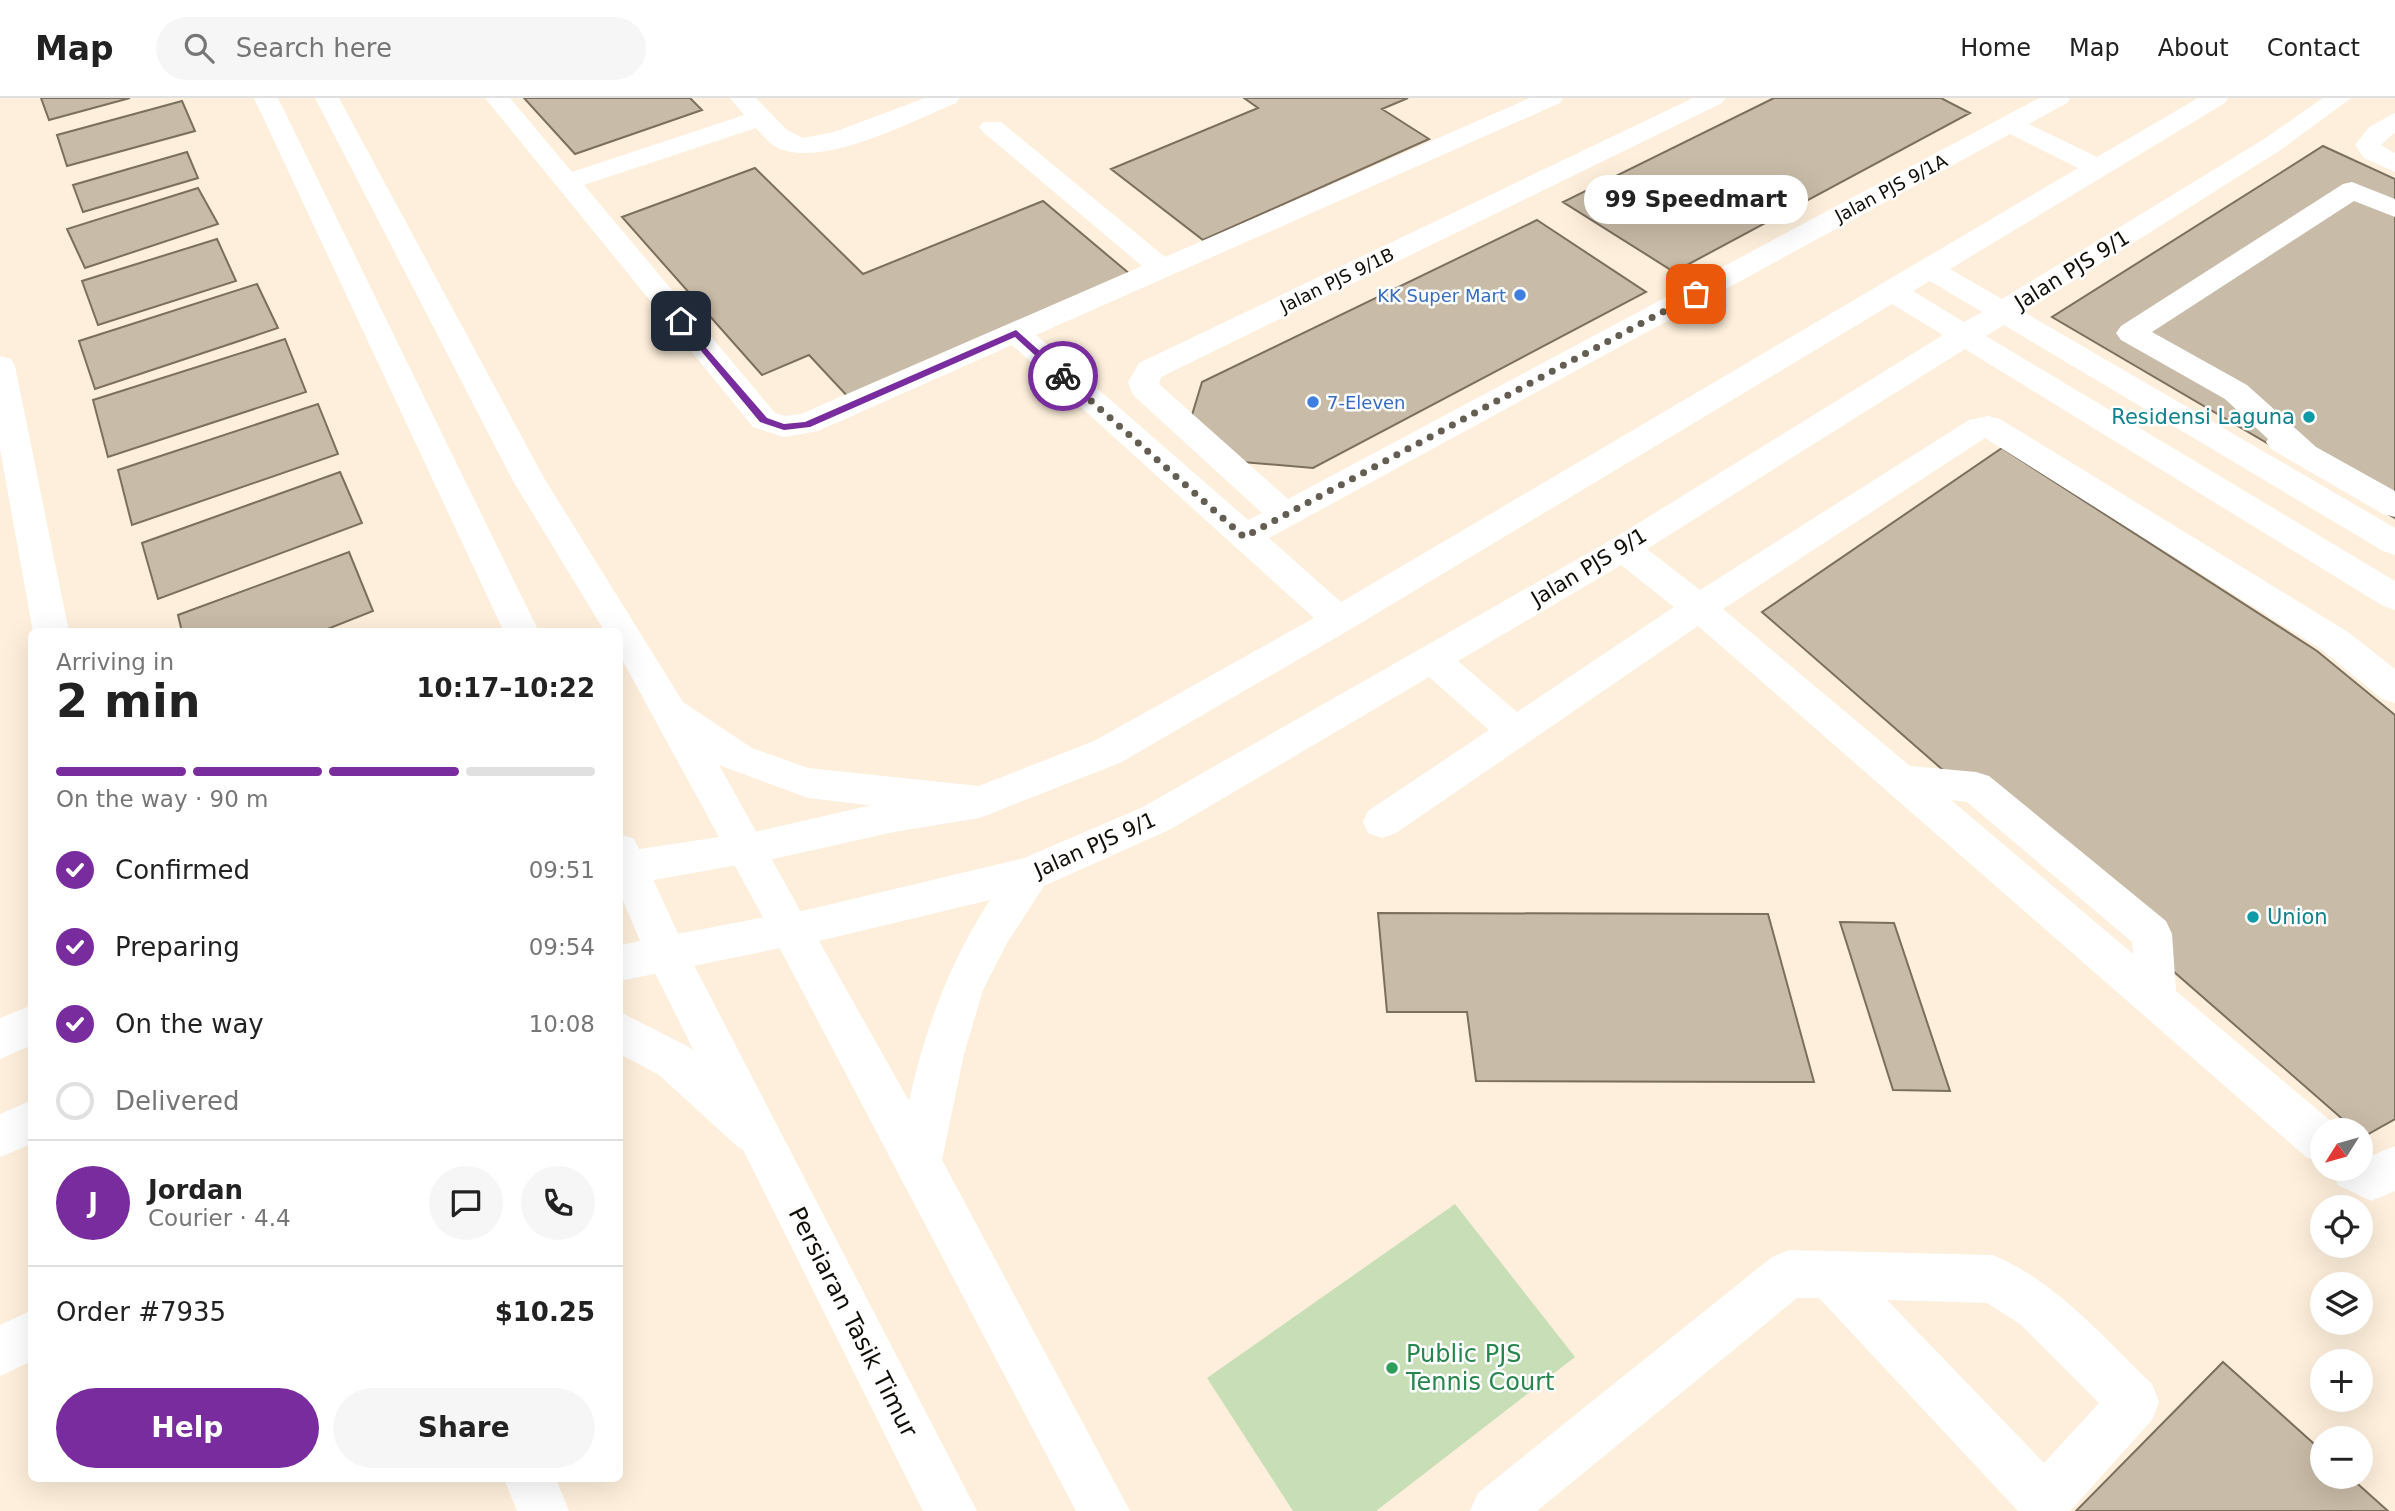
<!DOCTYPE html>
<html lang="en">
<head>
<meta charset="utf-8">
<style>
  body { margin:0; font-family:"DejaVu Sans",sans-serif; background:#f6f6f6; color:#222; height:100vh; display:flex; flex-direction:column; font-size:26px; white-space:nowrap }
  * { box-sizing:border-box; margin:0 }
  p { font-size:23px; color:#767676 }
  .icon { flex:none; width:38px; height:38px; fill:none; stroke:currentColor; stroke-width:2; stroke-linecap:round; stroke-linejoin:round }
  .map { position:relative; flex:1; overflow:hidden }
  .side { position:absolute; left:28px; top:530px; width:595px; height:854px; display:flex; flex-direction:column; background:#fff; border-radius:10px; box-shadow:0 7px 28px #0002 }
  .side>* { flex:none }
  .needle { width:46px; rotate:233deg }
  .fabs { position:absolute; left:2310px; top:1020px; display:grid; gap:14px }
  .fabs a { display:grid; place-items:center; width:63px; height:63px; border-radius:50%; background:#fff; box-shadow:0 7px 28px #0002; font-size:35px }
  .pin { position:absolute; display:grid; place-items:center; width:60px; height:60px; color:#fff; margin:-30px; border-radius:14px; box-shadow:0 4px 10px #0006 }
  .courier { position:absolute; display:grid; place-items:center; width:70px; height:70px; margin:-35px; border:5px solid #782c9e; border-radius:50%; background:#fff; color:#222; box-shadow:0 2px 9px #0007 }
  .bubble { position:absolute; height:49px; border-radius:24px; background:#fff; box-shadow:0 7px 28px #0002; font-size:23px; font-weight:700; line-height:49px; text-align:center }
  .overview em { font-style:normal; font-weight:700 }
  .overview div { display:flex; flex-direction:column-reverse }
  .overview { display:flex; align-items:center; justify-content:space-between; height:119px; padding:0 28px }
  h1 { font-size:46px; font-weight:700; line-height:52px }
  .bar { display:grid; grid-template-columns:repeat(4,1fr); gap:10px 7px; align-content:center; height:84px; padding:0 28px }
  .bar i { height:9px; border-radius:5px; background:#e0e0e0 }
  .bar .current { background:#782c9e }
  .bar p { grid-column:span 4 }
  .line { display:flex; align-items:center; gap:18px; padding:0 28px; border-top:2px solid #e0e0e0 }
  .line div { flex:1 }
  .round { display:grid; place-items:center; flex:none; width:74px; height:74px; border-radius:37px; background:#f6f6f6 }
  ol { padding:0 28px; list-style:none }
  li { display:flex; align-items:center; gap:21px; height:77px }
  li p { margin-inline-start:auto }
  li .icon { padding:7px; border-radius:50%; background:#782c9e; color:#fff; stroke-width:4 }
  li:last-child { color:#767676 }
  li i { width:38px; height:38px; border:4px solid #e0e0e0; border-radius:50% }
  .primary-button { display:flex; gap:14px; margin-top:auto; padding:14px 28px }
  .primary-button a { flex:1; height:80px; border-radius:42px; background:#782c9e; color:#fff; font-size:28px; font-weight:700; line-height:80px; text-align:center }
  .primary-button a+a { background:#f6f6f6; color:#222 }
  header { display:flex; align-items:center; gap:42px; box-sizing:border-box; height:98px; padding:0 35px; background:#fff; border-bottom:2px solid #e0e0e0 }
  header strong { font-size:33px }
  nav { display:flex; gap:38px; margin-inline-start:auto; font-size:24px }
  .search { width:490px; height:63px; background:#f6f6f6; display:flex; align-items:center; gap:18px; box-sizing:border-box; padding:0 24px; border-radius:38px; color:#767676; font-size:26px }
  .map>svg:first-child { display:block }
</style>
</head>
<body>
<header>
<strong>Map</strong>
<div class="search"><svg class="icon" aria-label="search" viewBox="0 0 24 24"><circle cx="10" cy="10" r="6"/><path d="M15 15l6 6"/></svg>Search here</div>
<nav><a>Home</a><a>Map</a><a>About</a><a>Contact</a></nav>
</header>
<div class="map">
<svg width="2395" height="1413" viewBox="0 0 2395 1413">
  <rect width="100%" height="100%" fill="#fdefdb"/>
  <path fill="#c7deb6" d="M1455 1106 1575 1259 1376 1413H1293L1207 1280Z"/>
  <path fill="#c8bba7" stroke="#7b6f5d" stroke-width="2" d="M41 0H130L49 22Z
    M524 0H690L702 12 575 56Z
    M1244 0H1408L1382 11 1429 41 1203 142 1111 71 1258 10Z
    M1774 0H1941L1970 15 1674 174 1563 104Z
    M182 3 195 33 67 68 57 37Z
    M2323 48 2395 81V420L2052 219Z
    M187 54 198 80 83 114 73 87Z
    M755 70 863 176 1043 103 1131 177 850 301 809 257 762 277 622 119Z
    M198 90 218 126 85 170 67 131Z
    M1537 122 1646 194 1313 370 1242 364 1192 317 1202 284Z
    M217 141 236 183 98 227 82 183Z
    M257 186 278 230 95 291 79 243Z
    M285 241 306 294 108 359 93 302Z
    M318 306 338 356 132 427 118 372Z
    M2002 350 2317 553 2395 617V1021L2363 1039 2361 1032H2355L1762 514Z
    M340 374 362 425 158 501 142 445Z
    M349 454 373 513 320 534H182L178 517Z
    M1378 815 1768 816 1814 984 1476 983 1467 914H1387Z
    M1840 824 1894 825 1950 993 1893 992Z
    M2223 1264 2322 1353V1379H2350L2388 1413H2076Z"/>
  <g fill="none" stroke-linecap="round" stroke-linejoin="round">
    <path fill="#fff" fill-rule="evenodd" d="M485 0H510L572 74 744 17 730 0H756L787 32 803 40 834 34 925 0H959L956 5C912 23 826 69 780 51 770 47 763 37 756 30L584 87 775 315 786 318 801 316 1142 168 983 34 979 29 983 24H1001L1165 159 1530 0H1563L1560 5 1036 237 1248 422 1262 415 1133 297 1128 284 1139 265 1693 0H1725L1722 5 1161 279 1159 286 1288 401 2039 0H2070L2067 5 2029 26 2097 59 2198 0H2228L2225 5 1950 171 2002 201 2264 41 2323 0H2351L2282 51 2024 214 2395 430V457L2383 453 2004 227 1986 238 2395 483V512L2383 508 1965 251 1647 451 1700 492 1969 322 1989 318 2000 321 2348 534 2395 571V605L2382 601 2322 552 1985 340 1723 511 1910 668 1976 674 1989 678 2166 823 2172 836 2176 893 2338 1029 2340 1032H2322V1065L2306 1059 1698 528 1396 735 1382 740 1368 735 1363 724 1368 713 1489 632 1429 579 1171 731 1044 788 1007 845 983 892 964 956 942 1062 1130 1413H1076L777 845 771 832 777 819 1024 760 1143 709 1611 442 1943 237 1892 206 1351 531 1120 665 979 720 894 734 746 767 732 763 726 751 732 739 894 702 976 689 1094 643 1314 520 1012 247 818 333 784 339 753 329ZM2010 36 2078 70 1341 504 1269 440ZM1930 183 1982 214 1964 224 1913 193ZM1621 467 1674 509 1517 614 1458 563ZM1951 702 1967 704 2132 844 2133 856ZM990 802C949 865 925 931 909 1003L819 843Z
      M2395 15V34L2381 47 2395 55V74L2364 60 2355 47 2369 29Z
      M2352 84 2395 101V119L2354 103 2152 234 2247 287 2316 349 2395 393V419L2383 416 2271 351 2266 344 2268 341 2225 301 2121 242 2116 235 2121 228 2343 86Z
      M0 258 11 261 15 268 69 534H33L0 351Z
      M666 837 681 842 977 1413H923L645 855 651 842Z
      M2395 1048V1093L2371 1103 2338 1087 2331 1071H2361V1052L2373 1057Z
      M1789 1152 1993 1157C2057 1184 2103 1239 2152 1286L2159 1304 2152 1322 2070 1413H2018L1819 1200H1797L1537 1413H1470L1478 1395 1772 1159ZM1887 1202 1987 1205 2020 1226 2099 1305 2044 1365Z
      M32 1212V1263L0 1278V1227Z
      M504 1381H556L569 1413H517Z"/>
    <path fill="#fff" fill-rule="evenodd" d="M746 735 760 739 766 751 760 763 620 788V754Z
      M791 814 805 819 811 832 805 845 620 883V847Z
      M32 907V947L0 961V920Z
      M620 914 689 949 771 1020 777 1035 771 1050 755 1056 739 1050 659 977 620 956Z
      M32 1002V1046L0 1059V1016Z"/>
    <path fill="#fff" fill-rule="evenodd" d="M254 0H278L539 534H504Z
      M315 0H339L544 380 683 604 752 650 808 670 979 688 993 693 998 704 993 715 979 720 808 700 719 667 811 832 805 845 791 850 777 845 620 558V534H605L513 383Z
      M620 736 634 741 640 753 687 855 681 868 666 873 651 868 620 796Z"/>
  </g>
  <path fill="#782c9e" d="M681 221 767 320 784 326 805 324 1016 232 1068 278 1060 280 1015 239 810 329 784 332 760 324 678 225Z"/>
  <g fill="none" stroke-linecap="round" stroke-linejoin="round">
    <path stroke="#645d51" stroke-width="7" stroke-dasharray="0 12.6" d="M1063 278 1244 439 1696 196"/>
  </g>
  <g fill="#3f7fe0" stroke="#fefffe" stroke-width="2.5">
    <circle cx="1520" cy="197" r="7"/>
    <circle cx="1313" cy="304" r="7"/>
  </g>
  <g fill="#0f9aa8" stroke="#fefffe" stroke-width="2.5">
    <circle cx="2309" cy="319" r="7"/>
    <circle cx="2253" cy="819" r="7"/>
  </g>
  <circle fill="#2e9e5b" stroke="#fefffe" stroke-width="2.5" cx="1392" cy="1270" r="7"/>
  <g text-anchor="middle" dominant-baseline="central" stroke-width="5" stroke-linejoin="round" paint-order="stroke">
    <g font-size="18" fill="#120e07" stroke="#fefffe">
      <text transform="translate(1891 90) rotate(-28)">Jalan PJS 9/1A</text>
      <text transform="translate(1337 182) rotate(-26)">Jalan PJS 9/1B</text>
    </g>
    <g font-size="18" fill="#366cbe" stroke="#fefffe" text-anchor="end">
      <text x="1506" y="197">KK Super Mart</text>
      <text x="1327" y="304" text-anchor="start">7-Eleven</text>
    </g>
    <g font-size="21" fill="#120e07" stroke="#fefffe">
      <text transform="translate(2072 172) rotate(-32)">Jalan PJS 9/1</text>
      <text transform="translate(1589 469) rotate(-31)">Jalan PJS 9/1</text>
      <text transform="translate(1095 747) rotate(-24)">Jalan PJS 9/1</text>
    </g>
    <g font-size="21" fill="#0d838f" stroke="#fefffe" text-anchor="end">
      <text x="2295" y="319">Residensi Laguna</text>
      <text x="2267" y="819" text-anchor="start">Union</text>
    </g>
    <g font-size="24" fill="#120e07" stroke="#fefffe">
      <text transform="translate(853 1224) rotate(63)">Persiaran Tasik Timur</text>
    </g>
    <g font-size="24" fill="#27864d" stroke="#fefffe" text-anchor="start">
      <text x="1406" y="1256">Public PJS<tspan x="1406" dy="28">Tennis Court</tspan></text>
    </g>
  </g>
</svg>
<div class="fabs">
<a><svg class="needle" viewBox="-14 -14 28 28"><path d="M0-13l5 13h-10z" fill="#e53935"/><path d="M0 13l5-13h-10z" fill="#767676"/></svg></a>
<a><svg class="icon" aria-label="locate" viewBox="0 0 24 24"><circle cx="12" cy="12" r="6"/><path d="M12 2v4M12 18v4M2 12h4M18 12h4"/></svg></a>
<a><svg class="icon" aria-label="layers" viewBox="0 0 24 24"><path d="M12 4l9 5-9 5-9-5zM3 14l9 5 9-5"/></svg></a>
<a>+</a>
<a>−</a>
</div>
<div class="pin" style="left:1696px;top:196px;background:#ea580c"><svg class="icon" aria-label="bag" viewBox="0 0 24 24"><path d="M5 8h14l-1 12H6zM9 8a3 3 0 0 1 6 0"/></svg></div>
<div class="pin" style="left:681px;top:223px;background:#1f2937"><svg class="icon" aria-label="home" viewBox="0 0 24 24"><path d="M3 11l9-7 9 7M6 9v11h12V9"/></svg></div>
<div class="courier" style="left:1063px;top:278px"><svg class="icon" aria-label="bike" viewBox="0 0 24 24"><circle cx="6" cy="16" r="4"/><circle cx="18" cy="16" r="4"/><path d="M6 16l4-8h5l3 8M10 8l3 8H6M13 5h3"/></svg></div>
<div class="bubble" style="left:1584px;top:77px;width:224px">99 Speedmart</div>
<section class="side">
<div class="overview"><div><h1>2 min</h1><p>Arriving in</p></div><em>10:17–10:22</em></div>
<div class="bar"><i class="current"></i><i class="current"></i><i class="current"></i><i></i><p>On the way · 90 m</p></div>
<ol>
<li><svg class="icon" aria-label="check" viewBox="0 0 24 24"><path d="M5 12l5 5 9-10"/></svg>Confirmed<p>09:51</p></li>
<li><svg class="icon" aria-label="check" viewBox="0 0 24 24"><path d="M5 12l5 5 9-10"/></svg>Preparing<p>09:54</p></li>
<li><svg class="icon" aria-label="check" viewBox="0 0 24 24"><path d="M5 12l5 5 9-10"/></svg>On the way<p>10:08</p></li>
<li><i></i>Delivered</li>
</ol>
<div class="line" style="height:126px"><b class="round" style="background:#782c9e;color:#fff">J</b><div><b>Jordan</b><p>Courier · 4.4</p></div><a class="round"><svg class="icon" aria-label="chat" viewBox="0 0 24 24"><path d="M4 5h16v11H9l-5 4z"/></svg></a><a class="round"><svg class="icon" aria-label="phone" viewBox="0 0 24 24"><path d="M5 4h4l2 5-3 2q2 4 5 5l2-3 5 2v4C11 20 4 13 5 4z"/></svg></a></div>
<div class="line" style="height:91px"><div>Order #7935</div><b>$10.25</b></div>
<div class="primary-button"><a>Help</a><a>Share</a></div>
</section>
</div>
</body>
</html>
